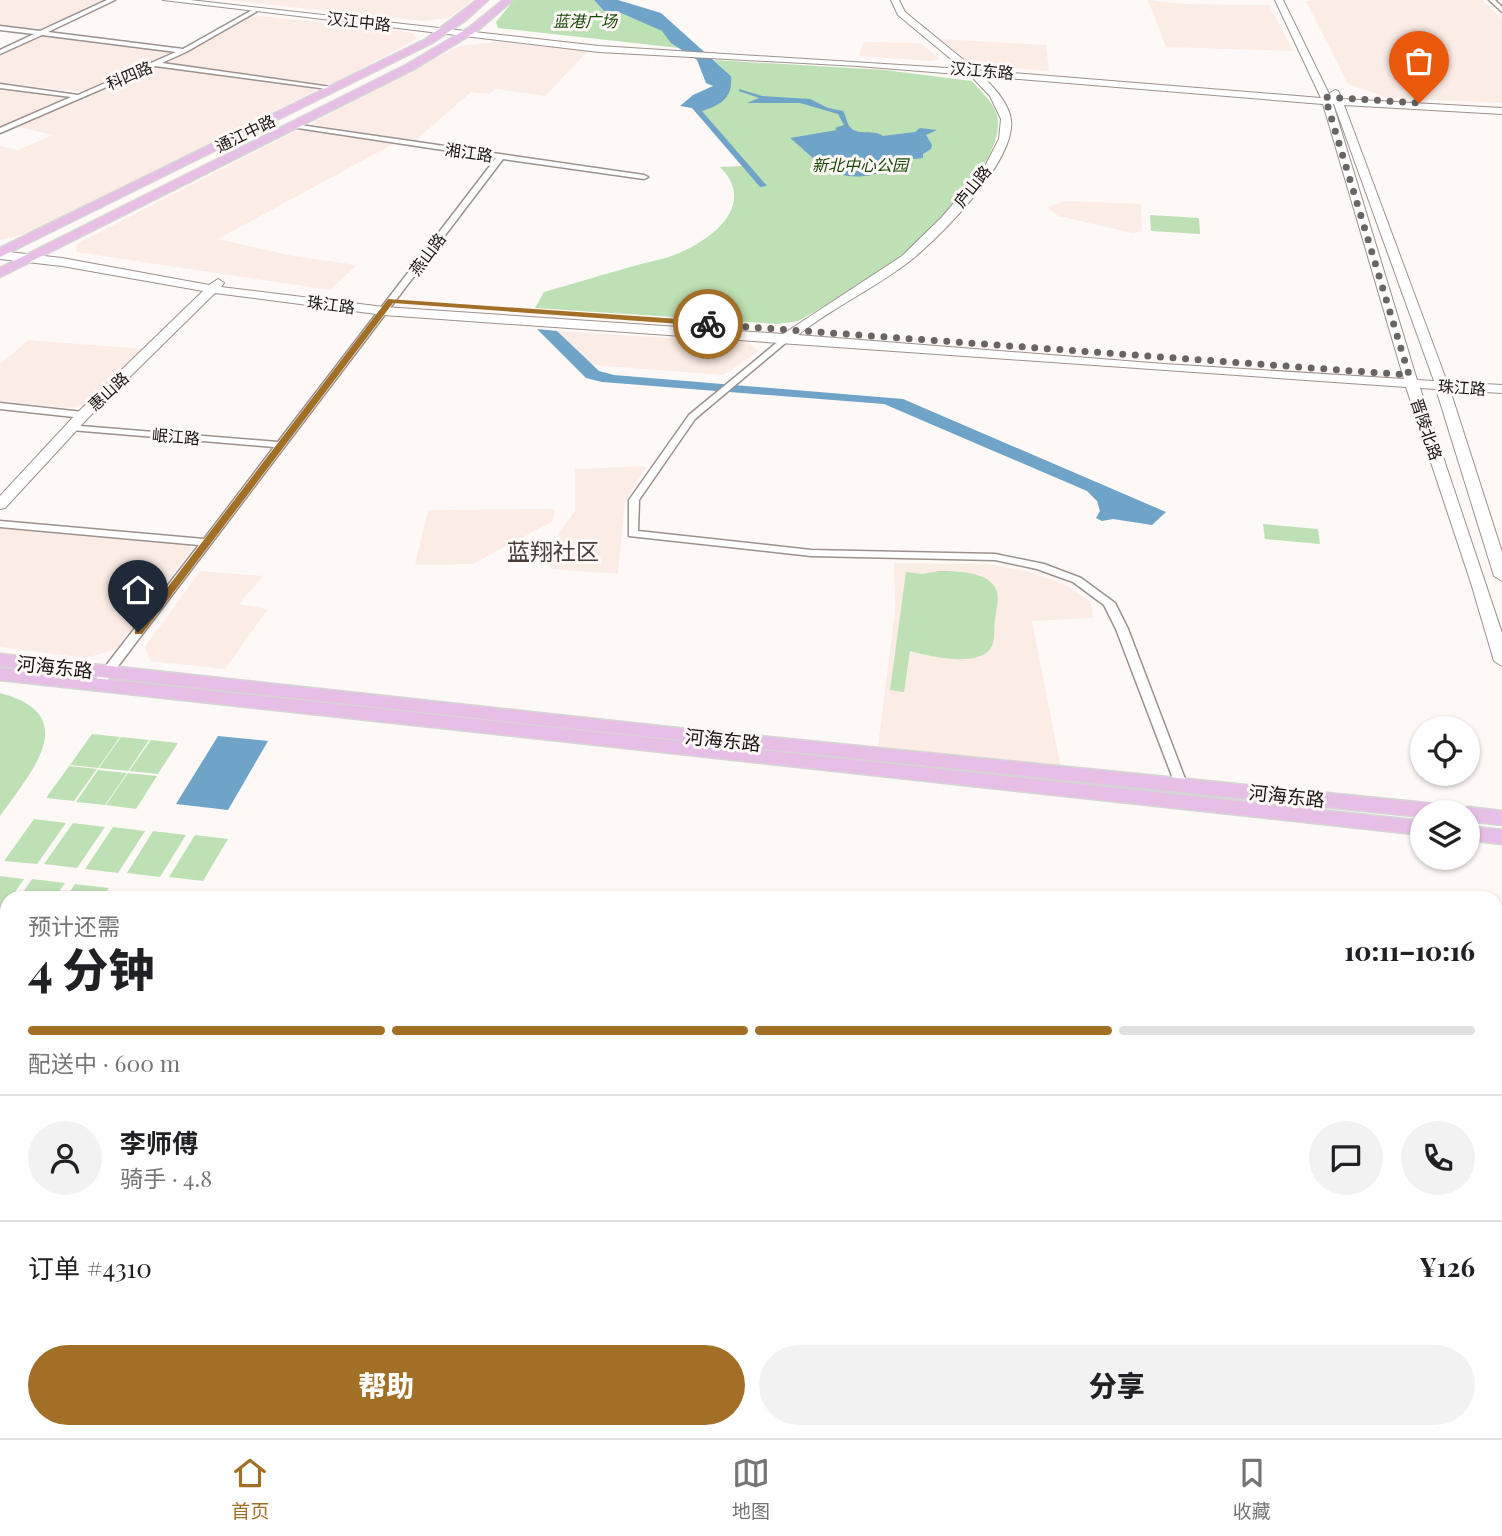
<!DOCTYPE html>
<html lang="zh">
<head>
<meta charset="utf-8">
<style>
  body { margin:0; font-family:"Playfair Display","Noto Sans SC",serif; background:#f2f2f2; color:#202124; height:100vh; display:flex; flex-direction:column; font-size:26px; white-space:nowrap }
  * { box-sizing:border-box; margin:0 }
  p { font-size:23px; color:#757577 }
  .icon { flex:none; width:38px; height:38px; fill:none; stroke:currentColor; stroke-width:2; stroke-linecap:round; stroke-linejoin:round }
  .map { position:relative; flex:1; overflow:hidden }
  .panel { position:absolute; left:0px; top:891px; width:1503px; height:548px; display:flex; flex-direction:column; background:#fff; border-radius:21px 21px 0 0; box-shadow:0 2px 5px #0004 }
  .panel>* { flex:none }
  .fabs { position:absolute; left:1410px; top:716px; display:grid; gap:14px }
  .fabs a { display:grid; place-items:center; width:70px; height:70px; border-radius:50%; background:#fff; box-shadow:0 2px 5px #0004; font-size:35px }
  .pin { position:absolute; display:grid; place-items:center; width:60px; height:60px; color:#fff; margin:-72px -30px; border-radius:50% 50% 50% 0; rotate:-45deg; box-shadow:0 0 7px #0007 }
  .pin .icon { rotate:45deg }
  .courier { position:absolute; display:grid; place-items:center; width:70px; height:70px; margin:-35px; border:5px solid #a26f26; border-radius:50%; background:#fff; color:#222; box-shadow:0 2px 9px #0007 }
  .headline em { font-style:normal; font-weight:800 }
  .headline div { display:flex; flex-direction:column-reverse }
  .headline { display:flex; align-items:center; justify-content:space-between; height:119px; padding:0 28px }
  h1 { font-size:46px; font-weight:800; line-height:52px }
  .bar { display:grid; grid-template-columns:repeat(4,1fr); gap:10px 7px; align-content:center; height:84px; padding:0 28px }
  .bar i { height:9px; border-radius:5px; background:#e0e0e0 }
  .bar .current { background:#a26f26 }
  .bar p { grid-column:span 4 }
  .line { display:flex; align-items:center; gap:18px; padding:0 28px; border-top:2px solid #e0e0e0 }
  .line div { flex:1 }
  .round { display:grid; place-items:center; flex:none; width:74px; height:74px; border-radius:37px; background:#f2f2f2 }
  .button { display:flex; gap:14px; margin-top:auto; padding:14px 28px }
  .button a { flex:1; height:80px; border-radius:42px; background:#a26f26; color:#fff; font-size:28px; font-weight:800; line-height:80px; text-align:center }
  .button a+a { background:#f2f2f2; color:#202124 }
  .dock { display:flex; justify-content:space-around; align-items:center; height:98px; border-top:2px solid #e0e0e0; background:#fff; font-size:19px; color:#757577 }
  .dock a { display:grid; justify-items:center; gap:4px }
  .dock .current { color:#a26f26 }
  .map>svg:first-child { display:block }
</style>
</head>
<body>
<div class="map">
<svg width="1502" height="1438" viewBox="0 0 1502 1438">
  <rect width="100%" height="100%" fill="#fef9f7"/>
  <path fill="#fcece6" d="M0 0H104L105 1 42 29 30 31 0 26Z
    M227 0H473L449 18 423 21Z
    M1148 0 1183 4 1269 5 1293 51 1166 47Z
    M1313 0H1482L1502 19V103L1388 98 1348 84 1306 1Z
    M260 16 402 31 413 33 417 39 334 83 324 84 172 65 170 62 249 17Z
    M46 36 171 51 172 54 83 92 0 83V54L35 37Z
    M940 39 1046 45 1049 71 981 65 969 62Z
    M499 42 588 51 545 96 496 89 488 94 471 92 415 141 316 125 314 122 459 46Z
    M864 42 920 43 940 59 930 61 859 56Z
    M159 67 313 87 315 91 28 233 0 240V146L18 150 53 135 18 127Z
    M0 88 63 96V100L0 128Z
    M307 130 395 143 218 239 293 256 357 265 330 290 76 252 77 245 82 241 296 131Z
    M1067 201 1141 204 1142 231 1133 233 1058 216 1047 207Z
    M557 331 748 343 759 351 723 375 592 365Z
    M29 340 142 349 83 405 68 408 0 401V364Z
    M646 466 625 502 618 574 552 569 559 533 575 511V469Z
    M555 509 553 521 473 564 415 565 428 510Z
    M0 525 186 542 192 549 116 649 86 658 0 647Z
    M894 563 987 564 1027 571 1066 585 1091 602 1093 618 1032 621 1061 769 878 746 895 611Z
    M200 571 263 576 239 604 268 609 225 669 150 661 145 647Z"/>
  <path fill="#bee0b5" d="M514 0H594L604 11 621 13 654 27 662 31 679 48 498 28 496 22Z
    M714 60 885 70 972 81C982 93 997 105 998 121 1001 163 933 229 903 254 877 276 828 304 798 321L778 324 535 308 544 292C575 283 606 274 637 265 651 261 666 259 679 253 714 238 757 204 720 167L744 166 760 187 766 186 701 110 731 76Z
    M1150 215 1199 218 1200 234 1151 231Z
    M1263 524 1318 529 1320 544 1265 539Z
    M939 571C956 571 991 571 997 592 999 600 996 611 995 619 994 627 995 639 992 646 981 669 928 656 910 651L904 692 890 690 906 572 922 574Z
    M0 693C84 715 31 772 0 816Z
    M92 734 120 737 98 768 70 765Z
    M121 737 149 740 128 771 99 768Z
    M151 740 178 743 158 774 129 771Z
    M69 766 97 769 74 801 46 798Z
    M98 770 127 773 105 805 76 802Z
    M128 773 157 776 136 809 106 805Z
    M34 819 66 823 37 864 4 861Z
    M73 823 105 827 77 868 44 864Z
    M113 827 145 831 118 873 85 869Z
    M153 831 186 835 160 877 127 873Z
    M195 835 228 839 203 881 169 877Z
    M0 876 24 879 11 898H7V903L0 913Z
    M32 879 65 883 55 898H19Z
    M75 884 109 888 102 898H66Z"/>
  <path fill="#6fa3c7" d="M594 0H618L661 13 731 76C733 98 721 105 702 111L767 186 760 187 692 108 680 106 693 95 713 86 706 83 697 60 671 43 662 31 621 13 604 11Z
    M739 89 762 96 810 99 828 108 843 111C846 115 847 124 850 127 857 136 875 129 883 136L915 132 920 128 937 130 926 135 932 145 931 149 923 154V158L905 160 913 165C899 166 889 171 875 174 833 185 816 159 790 138L837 130 835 128 844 125 838 114 800 103H747L759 98 739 91Z
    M537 329 557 331 599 371 614 375 903 399 1166 512 1152 525 1113 519 1102 521 1096 518 1100 511 1097 501 1087 491 884 404 602 382 586 378Z
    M218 736 268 741 228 810 176 804Z"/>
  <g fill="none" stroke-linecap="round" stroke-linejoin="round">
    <defs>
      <path id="street" d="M107 0H115L48 32 183 49 254 9 256 12 186 52 162 63 338 88 335 90 155 66 0 133V128L71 97 0 88V84L78 95 176 52 42 35 0 54V50L34 34 0 30V26L40 31Z
        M1489 0H1495L1502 7V12Z
        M293 124 644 175 648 177 644 179 503 159 106 682H98L96 679 98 676 199 545 0 527V521L204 539 274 447 71 430 66 427 68 425 278 442 496 158 291 127V125Z
        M786 335 790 338 789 340 695 419 639 500 638 531 811 550 995 554 1044 564 1081 578 1115 603 1128 629 1187 784 1186 787 1181 788 1175 784 1116 629 1104 605 1073 582 1037 569 995 560 811 556 629 536V500L689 415Z
        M0 403 83 412 88 415 83 418 0 409Z"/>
      <path id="secondary" d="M163 0H190L599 46 963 69 898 15 891 0H899L905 12 976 70 1321 98 1275 0H1283L1331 98 1330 93 1335 90 1338 91 1342 99 1502 108V114L1344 105 1447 382 1502 385V393L1450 390 1502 552V581L1494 576 1436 389 1420 388 1502 633V666L1494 661 1471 583 1406 387 384 315 215 293 88 418 5 508 0 509V496L78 412 203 291 62 266 0 259V251L62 258 209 285 218 279 224 283 221 287 384 307 783 334 902 256 942 217 985 166 999 139 1001 119 990 96 970 75 858 66 599 52ZM982 76 1323 104 1404 379 1164 364 798 335C833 307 874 289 910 261 940 237 1016 161 1011 120 1009 104 994 87 982 76ZM1333 104H1334L1434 381 1417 380Z"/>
      <path id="primary" d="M477 0H488L466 20 432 43 0 257V248L426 39Z
        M503 0H513L477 31 414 69 0 277V268L406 65 470 27Z
        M0 654 659 726 1446 805 1453 807 1456 812H1423V817L659 738 0 666Z
        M0 668 1423 821V835L0 680Z
        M1468 807 1502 811V825L1468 821V812H1459Z
        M1468 826 1502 830V844L1468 840Z"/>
    </defs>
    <use href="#street" stroke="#9c918d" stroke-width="3"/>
    <use href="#secondary" stroke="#9c918d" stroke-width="2"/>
    <use href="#primary" stroke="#d6d5d5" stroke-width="3"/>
    <use href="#street" fill="#fff" fill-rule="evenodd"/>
    <use href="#secondary" fill="#fff" fill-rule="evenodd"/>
    <use href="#primary" fill="#e7bfe6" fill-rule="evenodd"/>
  </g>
  <path fill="#a26f26" d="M388 299 708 321 712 324 708 326 393 303 142 634H135V630Z"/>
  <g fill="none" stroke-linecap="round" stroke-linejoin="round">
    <path stroke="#6a6563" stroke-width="7" stroke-dasharray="0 12.6" d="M708 324 1409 375 1325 97 1419 103"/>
  </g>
  <g text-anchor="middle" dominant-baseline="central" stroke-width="6" stroke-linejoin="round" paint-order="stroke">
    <g font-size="16" font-style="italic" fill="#174705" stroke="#fef9f7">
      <text x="585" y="20">蓝港广场</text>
      <text x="860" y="164">新北中心公园</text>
    </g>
    <g font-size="16" fill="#1a1514" stroke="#fef9f7">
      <text transform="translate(359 21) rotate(6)">汉江中路</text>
      <text transform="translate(982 70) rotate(5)">汉江东路</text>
      <text transform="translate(129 75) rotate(-23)">科四路</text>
      <text transform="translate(245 133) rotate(-26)">通江中路</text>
      <text transform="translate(469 152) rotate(8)">湘江路</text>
      <text transform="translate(972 186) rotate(-51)">庐山路</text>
      <text transform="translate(427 254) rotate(-53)">燕山路</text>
      <text transform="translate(331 304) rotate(7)">珠江路</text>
      <text transform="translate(1462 387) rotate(4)">珠江路</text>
      <text transform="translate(108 391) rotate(-43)">惠山路</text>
      <text transform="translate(1427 429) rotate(71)">晋陵北路</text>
      <text transform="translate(176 436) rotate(5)">岷江路</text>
    </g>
    <g font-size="19" fill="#1a1514" stroke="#fef9f7">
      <text transform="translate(55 666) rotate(6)">河海东路</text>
      <text transform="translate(723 739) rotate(6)">河海东路</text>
      <text transform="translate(1287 795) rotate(6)">河海东路</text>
    </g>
    <g font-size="23" fill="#49403c" stroke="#fef9f7">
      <text x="553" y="550">蓝翔社区</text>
    </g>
  </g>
</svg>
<div class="fabs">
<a><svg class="icon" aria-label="locate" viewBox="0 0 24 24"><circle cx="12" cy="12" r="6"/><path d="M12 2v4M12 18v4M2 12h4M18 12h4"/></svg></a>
<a><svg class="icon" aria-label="layers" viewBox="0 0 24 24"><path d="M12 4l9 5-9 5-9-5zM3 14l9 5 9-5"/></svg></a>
</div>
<div class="pin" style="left:1419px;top:103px;background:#ea580c"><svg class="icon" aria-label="bag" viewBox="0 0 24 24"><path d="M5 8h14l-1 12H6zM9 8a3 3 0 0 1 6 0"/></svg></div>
<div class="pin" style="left:138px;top:632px;background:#1f2937"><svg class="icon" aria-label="home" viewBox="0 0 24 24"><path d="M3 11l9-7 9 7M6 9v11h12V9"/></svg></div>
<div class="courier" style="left:708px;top:324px"><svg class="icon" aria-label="bike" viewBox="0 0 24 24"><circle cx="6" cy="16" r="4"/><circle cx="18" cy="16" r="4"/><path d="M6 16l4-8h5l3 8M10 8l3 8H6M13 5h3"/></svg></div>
<section class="panel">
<div class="headline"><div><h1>4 分钟</h1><p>预计还需</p></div><em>10:11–10:16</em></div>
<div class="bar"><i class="current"></i><i class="current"></i><i class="current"></i><i></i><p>配送中 · 600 m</p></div>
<div class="line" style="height:126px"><a class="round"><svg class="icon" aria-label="person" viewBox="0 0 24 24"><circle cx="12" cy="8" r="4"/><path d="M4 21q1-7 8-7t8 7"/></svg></a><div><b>李师傅</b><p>骑手 · 4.8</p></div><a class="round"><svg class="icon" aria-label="chat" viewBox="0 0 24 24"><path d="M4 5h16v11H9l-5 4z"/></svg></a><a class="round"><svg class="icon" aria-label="phone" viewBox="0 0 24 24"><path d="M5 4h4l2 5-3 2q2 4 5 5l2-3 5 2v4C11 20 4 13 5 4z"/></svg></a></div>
<div class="line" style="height:91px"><div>订单 #4310</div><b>¥126</b></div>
<div class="button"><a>帮助</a><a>分享</a></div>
</section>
</div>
<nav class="dock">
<a class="current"><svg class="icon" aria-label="home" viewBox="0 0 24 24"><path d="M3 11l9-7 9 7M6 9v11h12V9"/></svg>首页</a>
<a><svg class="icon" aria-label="map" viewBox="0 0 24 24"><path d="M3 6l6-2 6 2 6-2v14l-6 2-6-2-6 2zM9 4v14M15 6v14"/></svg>地图</a>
<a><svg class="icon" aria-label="saved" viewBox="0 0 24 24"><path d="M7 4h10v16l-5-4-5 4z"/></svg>收藏</a>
</nav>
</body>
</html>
